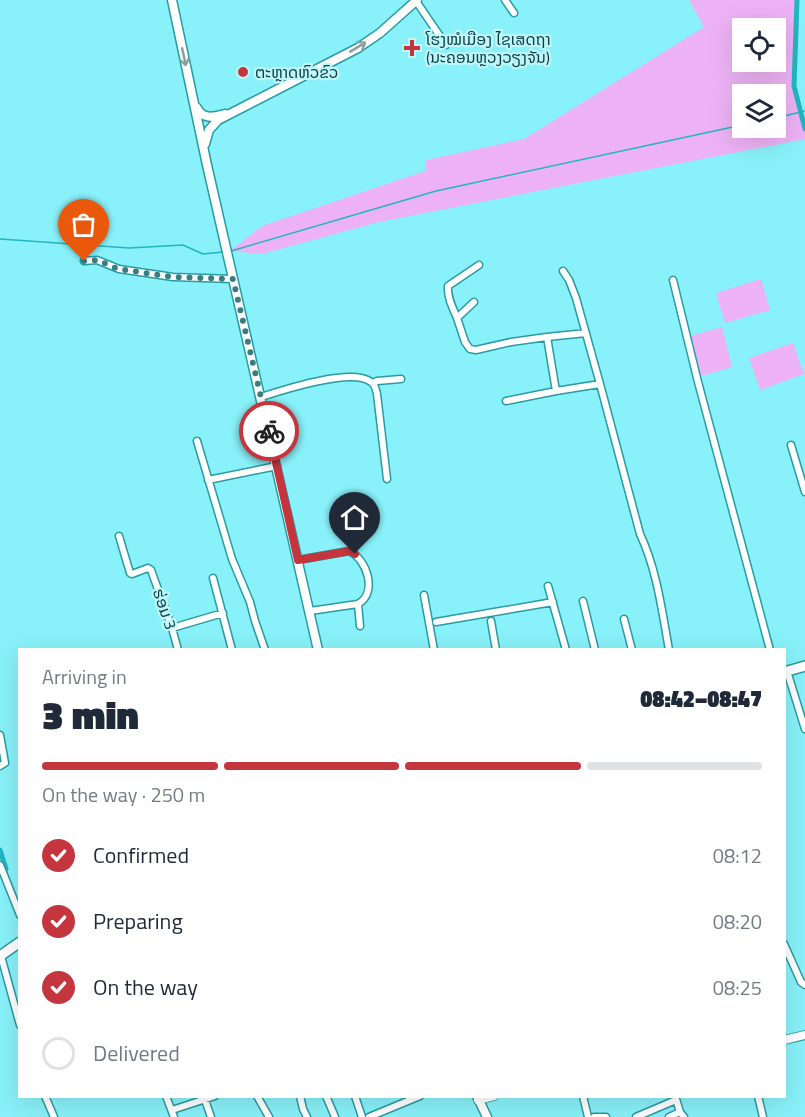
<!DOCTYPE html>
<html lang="en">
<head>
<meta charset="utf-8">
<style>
  body { margin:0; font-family:"Titillium Web","Noto Sans Lao",sans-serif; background:#f6f6f7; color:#1f2937; height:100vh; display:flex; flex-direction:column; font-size:22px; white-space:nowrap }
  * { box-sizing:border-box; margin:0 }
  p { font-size:20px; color:#747a83 }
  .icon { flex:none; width:33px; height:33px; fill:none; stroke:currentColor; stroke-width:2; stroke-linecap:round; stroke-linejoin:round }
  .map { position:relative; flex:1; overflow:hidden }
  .panel { position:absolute; left:18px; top:648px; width:768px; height:450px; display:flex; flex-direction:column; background:#fff; border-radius:0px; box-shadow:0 6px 24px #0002 }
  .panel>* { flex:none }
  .buttons { position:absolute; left:732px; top:18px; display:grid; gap:12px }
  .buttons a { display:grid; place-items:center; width:54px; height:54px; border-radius:0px; background:#fff; box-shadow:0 6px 24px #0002; font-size:30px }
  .pin { position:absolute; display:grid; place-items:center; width:51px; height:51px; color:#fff; margin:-62px -26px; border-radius:50% 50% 50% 0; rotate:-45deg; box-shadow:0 0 6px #0007 }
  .pin .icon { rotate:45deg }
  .courier { position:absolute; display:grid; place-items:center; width:60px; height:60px; margin:-30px; border:4px solid #c4353e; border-radius:50%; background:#fff; color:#222; box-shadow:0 2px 8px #0007 }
  .headline em { font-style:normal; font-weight:800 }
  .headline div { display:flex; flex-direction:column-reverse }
  .headline { display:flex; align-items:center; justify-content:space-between; height:102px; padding:0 24px }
  h1 { font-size:39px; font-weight:800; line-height:45px }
  .bar { display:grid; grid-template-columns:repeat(4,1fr); gap:9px 6px; align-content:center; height:72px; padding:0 24px }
  .bar i { height:8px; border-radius:4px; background:#e0e1e3 }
  .bar .on { background:#c4353e }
  .bar p { grid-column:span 4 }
  ol { padding:0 24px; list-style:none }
  li { display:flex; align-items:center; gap:18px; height:66px }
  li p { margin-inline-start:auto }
  li .icon { padding:6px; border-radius:50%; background:#c4353e; color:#fff; stroke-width:4 }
  li:last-child { color:#747a83 }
  li i { width:33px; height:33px; border:3px solid #e0e1e3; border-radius:50% }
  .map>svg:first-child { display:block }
</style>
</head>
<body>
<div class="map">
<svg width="805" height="1117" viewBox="0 0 805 1117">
  <rect width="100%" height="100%" fill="#89f1f9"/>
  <path fill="#edb2f5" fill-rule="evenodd" d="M689 0H797L794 86 805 129V139L379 222 262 254 230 251 262 226 425 171 426 160 524 139 704 27ZM742 28H776V62H742ZM742 94H776V128H742Z
    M761 279 770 310 725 323 716 293Z
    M722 327 732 367 701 376 690 336Z
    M793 343 804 374 760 390 749 358Z"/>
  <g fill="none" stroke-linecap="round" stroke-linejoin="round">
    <path stroke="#22b6c0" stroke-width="1.5" d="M776 118 805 111
      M0 239 129 248 183 245 203 254 223 252
      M231 251 436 191 742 125"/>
    <path stroke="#22b6c0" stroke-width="5" d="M797 0 794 86 805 129
      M0 850 6 869"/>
    <defs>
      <path id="minor" d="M505 0 514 13
        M416 1 446 45
        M84 261 97 260 119 269 173 277 233 279
        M563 271 569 280 576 298 600 384
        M673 280 698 382 770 650
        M474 302 457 318 465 342 470 349 476 350 511 342 547 337 556 391 600 384 640 534C657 570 662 611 669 650
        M457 318C453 308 447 298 448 286L479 265
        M547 337 586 333
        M373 383 377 381 401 379
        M261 397C283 390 352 367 371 382 375 384 376 390 377 394L387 479
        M506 401 556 391
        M197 441 232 559 250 602 255 621 265 650
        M791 445 805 492
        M208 480 277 466
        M119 536 130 573 132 574 148 568 151 570 172 628 178 650
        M298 560 349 551C367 559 378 593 358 604L310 611
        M213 578 232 650
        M548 586 566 650
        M424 595 434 650
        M583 601 595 650
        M358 604 360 626
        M624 619 632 650
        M491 621 496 650
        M436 622 553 602
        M172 628 223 613
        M787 671 805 729
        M0 735 5 763 0 766
        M0 865 20 915
        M784 944 801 982 805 985
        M1 956 20 1025
        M45 1096 54 1117
        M166 1096 174 1117
        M257 1096 269 1117
        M300 1096 303 1109 307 1117
        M326 1096 335 1117
        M355 1096 362 1117
        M583 1096 588 1117
        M758 1096 763 1117
        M676 1099 680 1112 684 1117
        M205 1100 211 1117
        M172 1110 215 1096
        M369 1117 420 1096
        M594 1117H606
        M636 1117 676 1100
        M669 1117 680 1112"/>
      <path id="tertiary" d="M784 1040 805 1035
        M478 1100 494 1096"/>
      <path id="secondary" d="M172 0 207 165 318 650
        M197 108C203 120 213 117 225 114
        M205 144 209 130 218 120 358 48 380 33 417 0
        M477 1096 487 1117"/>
      <path id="primary" d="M784 672 805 666
        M0 956 20 942"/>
    </defs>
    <use href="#minor" stroke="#289ba3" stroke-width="9"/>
    <use href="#tertiary" stroke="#289ba3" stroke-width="10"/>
    <use href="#secondary" stroke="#289ba3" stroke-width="11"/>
    <use href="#primary" stroke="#289ba3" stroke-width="12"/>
    <use href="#minor" stroke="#fff" stroke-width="6"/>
    <use href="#tertiary" stroke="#fff" stroke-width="8"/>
    <use href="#secondary" stroke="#fff" stroke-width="8"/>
    <use href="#primary" stroke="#fff" stroke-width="9"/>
  </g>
  <defs><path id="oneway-shaft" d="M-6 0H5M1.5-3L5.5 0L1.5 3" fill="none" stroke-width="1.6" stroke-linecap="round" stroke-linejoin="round" transform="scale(1.5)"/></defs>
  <g stroke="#889ea0">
    <use href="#oneway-shaft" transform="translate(358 47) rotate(-31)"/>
    <use href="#oneway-shaft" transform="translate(184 57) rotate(78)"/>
  </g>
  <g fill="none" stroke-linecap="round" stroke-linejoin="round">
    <path stroke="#3a7d81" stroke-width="6" stroke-dasharray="0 10.8" d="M84 261 97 260 118 269 173 277 233 279 269 431"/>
    <path stroke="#c4353e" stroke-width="8" d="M269 431 298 560 350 551 355 554"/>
  </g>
  <g fill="#c4353e" stroke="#bdf7fb" stroke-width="2">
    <path d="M409 39h6v6h6v6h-6v6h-6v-6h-6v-6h6z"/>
    <circle cx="243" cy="72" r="6"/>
  </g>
  <g text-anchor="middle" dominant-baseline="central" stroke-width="4.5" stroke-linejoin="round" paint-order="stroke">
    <g font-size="16" fill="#103e41" stroke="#bdf7fb" text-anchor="start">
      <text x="426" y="39">ໂຮງໝໍເມືອງ ໄຊເສດຖາ<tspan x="426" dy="18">(ນະຄອນຫຼວງວຽງຈັນ)</tspan></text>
      <text x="255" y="72">ຕະຫຼາດຫົວຂົວ</text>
    </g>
    <g font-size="16" fill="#103e41" stroke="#bdf7fb">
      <text transform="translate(165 609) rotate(71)">ຮ່ອມ 3</text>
    </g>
  </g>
</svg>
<div class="buttons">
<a><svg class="icon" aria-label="locate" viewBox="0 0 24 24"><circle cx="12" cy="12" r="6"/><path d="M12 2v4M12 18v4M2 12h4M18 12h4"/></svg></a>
<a><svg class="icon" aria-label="layers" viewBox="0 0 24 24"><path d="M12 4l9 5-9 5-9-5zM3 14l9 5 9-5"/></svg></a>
</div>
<div class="pin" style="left:84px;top:261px;background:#ea580c"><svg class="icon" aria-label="bag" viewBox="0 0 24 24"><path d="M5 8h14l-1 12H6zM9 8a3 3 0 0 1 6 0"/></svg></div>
<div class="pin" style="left:355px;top:554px;background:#1f2937"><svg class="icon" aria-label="home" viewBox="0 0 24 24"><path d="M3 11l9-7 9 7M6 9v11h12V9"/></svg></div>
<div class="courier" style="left:269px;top:431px"><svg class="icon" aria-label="bike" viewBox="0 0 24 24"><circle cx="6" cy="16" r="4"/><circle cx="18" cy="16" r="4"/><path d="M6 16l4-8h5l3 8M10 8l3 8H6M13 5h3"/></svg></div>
<section class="panel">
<div class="headline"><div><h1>3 min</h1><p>Arriving in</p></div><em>08:42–08:47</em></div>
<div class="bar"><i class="on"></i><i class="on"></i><i class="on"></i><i></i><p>On the way · 250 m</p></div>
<ol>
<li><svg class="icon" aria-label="check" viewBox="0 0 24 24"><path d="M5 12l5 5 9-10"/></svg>Confirmed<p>08:12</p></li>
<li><svg class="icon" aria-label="check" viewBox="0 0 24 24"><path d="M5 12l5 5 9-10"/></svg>Preparing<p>08:20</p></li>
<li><svg class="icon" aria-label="check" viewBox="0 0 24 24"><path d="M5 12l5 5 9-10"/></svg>On the way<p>08:25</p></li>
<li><i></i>Delivered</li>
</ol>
</section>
</div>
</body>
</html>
